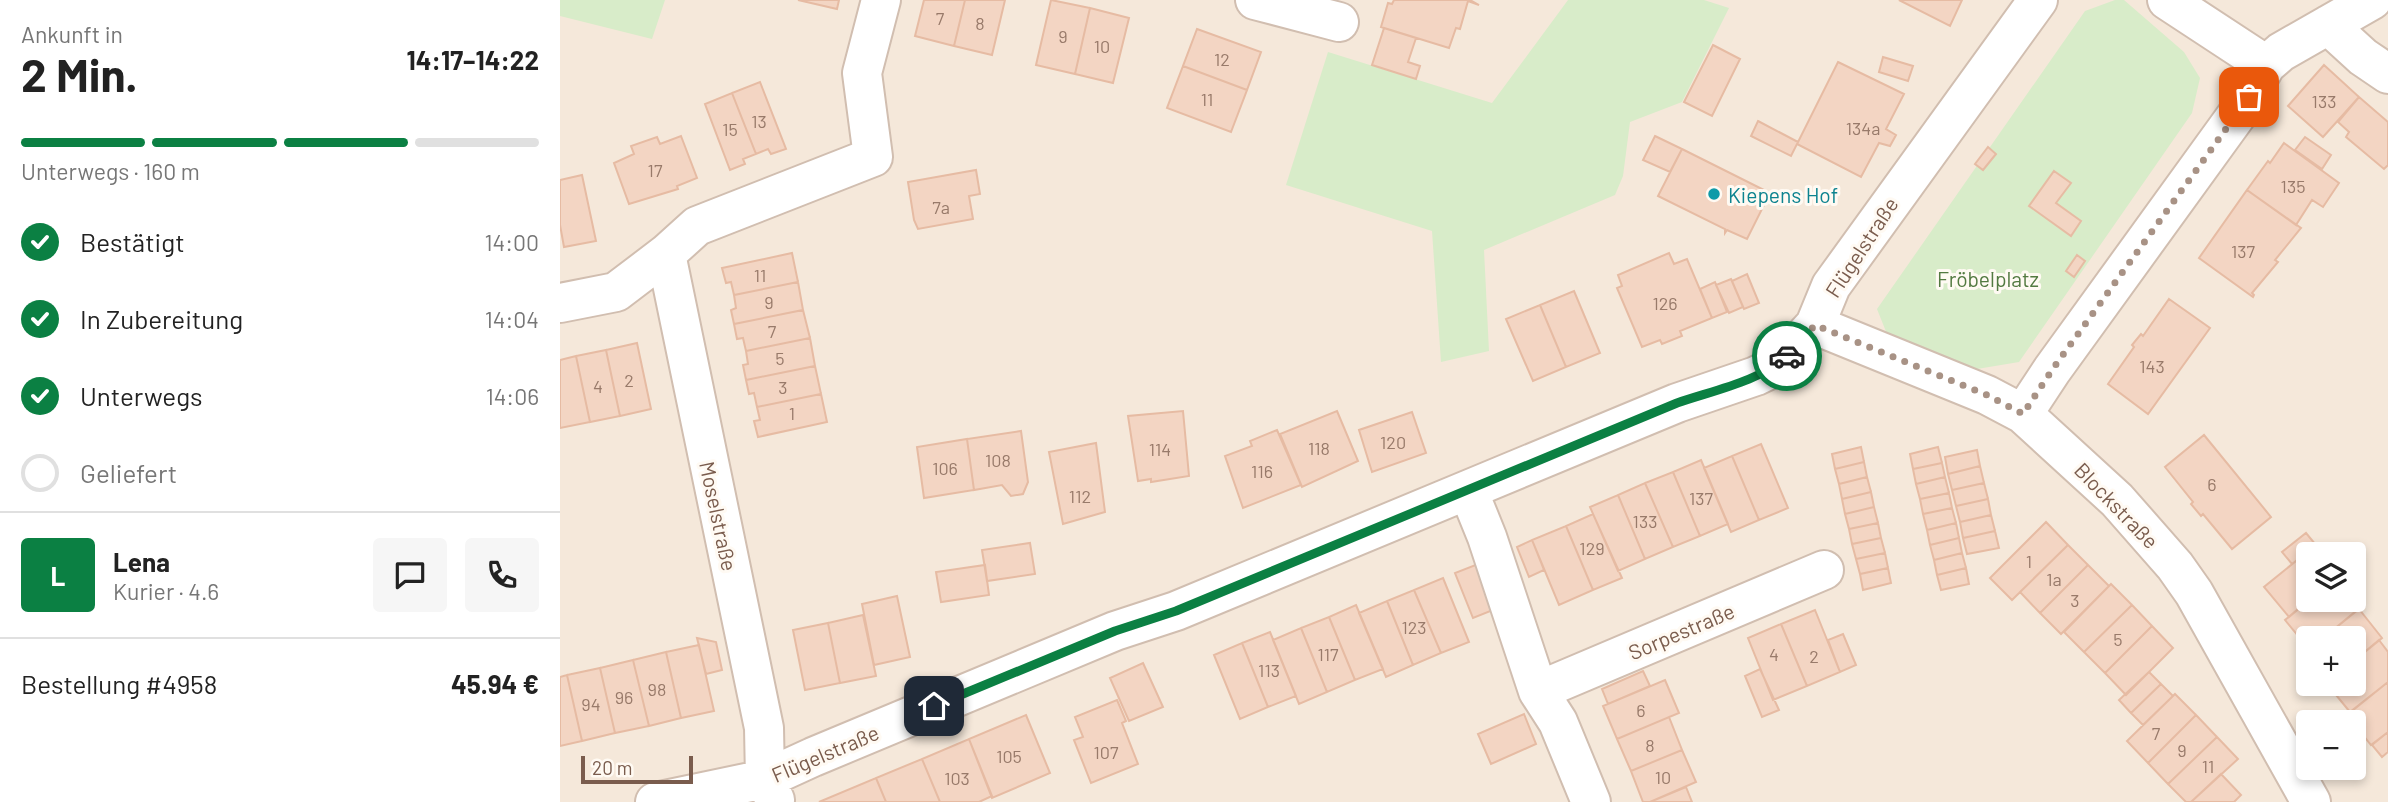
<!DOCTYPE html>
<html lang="de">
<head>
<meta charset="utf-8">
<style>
  body { margin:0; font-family:Barlow,sans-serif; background:#f6f6f6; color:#222; height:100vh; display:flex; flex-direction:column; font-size:26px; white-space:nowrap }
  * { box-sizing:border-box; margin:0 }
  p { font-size:23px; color:#767676 }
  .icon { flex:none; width:38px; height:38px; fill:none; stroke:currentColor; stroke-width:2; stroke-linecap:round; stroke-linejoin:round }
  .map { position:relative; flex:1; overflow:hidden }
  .details { display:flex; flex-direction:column; background:#fff; width:560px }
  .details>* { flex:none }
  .tools { position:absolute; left:1736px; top:542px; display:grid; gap:14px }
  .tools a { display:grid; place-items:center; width:70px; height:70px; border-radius:7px; background:#fff; box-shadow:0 4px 10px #0003; font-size:35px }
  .scale { position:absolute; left:21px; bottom:18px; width:112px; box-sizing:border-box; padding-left:7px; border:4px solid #7a5c4d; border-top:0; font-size:19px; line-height:24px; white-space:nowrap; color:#7a5c4d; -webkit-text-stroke:5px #fffaf3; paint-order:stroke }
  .pin { position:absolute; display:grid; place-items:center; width:60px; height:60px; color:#fff; margin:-30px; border-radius:14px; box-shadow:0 4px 10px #0006 }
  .courier { position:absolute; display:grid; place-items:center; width:70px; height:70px; margin:-35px; border:5px solid #0b8043; border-radius:50%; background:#fff; color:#222; box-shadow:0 2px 9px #0007 }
  .headline em { font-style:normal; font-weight:700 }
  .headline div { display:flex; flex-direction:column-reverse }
  .headline { display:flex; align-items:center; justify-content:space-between; height:119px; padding:0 21px }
  h1 { font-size:46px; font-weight:700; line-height:52px }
  .bar { display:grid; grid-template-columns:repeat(4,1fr); gap:10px 7px; align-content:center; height:84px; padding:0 21px }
  .bar i { height:9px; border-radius:5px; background:#e0e0e0 }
  .bar .active { background:#0b8043 }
  .bar p { grid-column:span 4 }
  .line { display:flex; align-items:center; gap:18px; padding:0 21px; border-top:2px solid #e0e0e0 }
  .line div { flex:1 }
  .round { display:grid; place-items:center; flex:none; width:74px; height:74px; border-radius:7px; background:#f6f6f6 }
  ol { padding:0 21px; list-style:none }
  li { display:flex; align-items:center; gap:21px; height:77px }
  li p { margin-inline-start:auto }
  li .icon { padding:7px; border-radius:50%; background:#0b8043; color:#fff; stroke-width:4 }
  li:last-child { color:#767676 }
  li i { width:38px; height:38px; border:4px solid #e0e0e0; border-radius:50% }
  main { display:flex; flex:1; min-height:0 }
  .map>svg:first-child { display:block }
</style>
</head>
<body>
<main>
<section class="details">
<div class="headline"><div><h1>2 Min.</h1><p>Ankunft in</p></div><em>14:17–14:22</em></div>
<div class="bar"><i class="active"></i><i class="active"></i><i class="active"></i><i></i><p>Unterwegs · 160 m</p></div>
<ol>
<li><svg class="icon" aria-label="check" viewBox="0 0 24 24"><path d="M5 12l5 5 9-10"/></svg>Bestätigt<p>14:00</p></li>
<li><svg class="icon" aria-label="check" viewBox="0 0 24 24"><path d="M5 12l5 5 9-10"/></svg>In Zubereitung<p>14:04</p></li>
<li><svg class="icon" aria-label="check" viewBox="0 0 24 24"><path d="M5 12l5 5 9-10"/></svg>Unterwegs<p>14:06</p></li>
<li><i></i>Geliefert</li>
</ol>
<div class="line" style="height:126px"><b class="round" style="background:#0b8043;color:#fff">L</b><div><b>Lena</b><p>Kurier · 4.6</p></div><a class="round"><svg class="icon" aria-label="chat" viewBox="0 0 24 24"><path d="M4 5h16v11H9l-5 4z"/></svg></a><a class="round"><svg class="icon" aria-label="phone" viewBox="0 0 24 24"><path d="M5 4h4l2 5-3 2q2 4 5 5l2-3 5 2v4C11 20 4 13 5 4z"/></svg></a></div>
<div class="line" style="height:91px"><div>Bestellung #4958</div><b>45.94 €</b></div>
</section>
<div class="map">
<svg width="1828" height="802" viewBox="0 0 1828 802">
  <rect width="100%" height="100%" fill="#fdf6ec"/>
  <path fill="#f5e8da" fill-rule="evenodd" d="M0 0H1828V802H0ZM1748 555H1794V600H1748ZM1748 639H1794V684H1748ZM1748 723H1794V768H1748Z"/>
  <path fill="#d8ecc9" d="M0 0H105L92 39 0 16Z
    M1008 0H1144L1169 8 1122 102 1070 122 1063 176 1055 195 924 250 929 351 881 362 872 231 726 185 768 52 932 103Z
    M1555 0H1564L1624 52 1640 78 1632 113 1459 362 1417 369 1327 334 1317 309 1525 11Z"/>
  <path fill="#f3d5c3" stroke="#e6bba3" stroke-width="2" d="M238 0H279L277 9Z
    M364 0H405L394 46 355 36Z
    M405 0H445L432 55 394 46Z
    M491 0 530 8 515 74 476 65Z
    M834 0H910L919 5 908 1 900 29 896 28 889 48 821 27 828 3 832 4Z
    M1339 0H1402L1390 26Z
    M530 8 569 18 553 83 515 74Z
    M824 28 856 38 848 62 860 66 856 79 812 65Z
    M637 29 701 52 687 90 623 66Z
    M1153 45 1180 59 1152 116 1124 102Z
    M1323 57 1353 66 1348 81 1319 72Z
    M1278 62 1344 94 1326 129 1336 135 1330 146 1319 143 1301 177 1237 144Z
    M1764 65 1799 97 1763 137 1728 106Z
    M623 66 687 90 671 132 607 108Z
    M200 82 226 149 211 154 208 149 196 154 172 93Z
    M172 93 196 154 183 159 185 164 170 170 145 104Z
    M1799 97 1828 122V165L1824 169 1786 137 1789 132 1778 122Z
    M1198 121 1238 142 1231 156 1191 136Z
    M121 136 137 178 117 186 118 189 69 204 54 163 74 154 71 146 97 137 100 144Z
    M1095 136 1122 149 1110 172 1083 160Z
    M1745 137 1771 155 1762 169 1735 150Z
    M1724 143 1779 183 1763 207 1752 200 1736 225 1687 190 1708 161 1710 163Z
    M1428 147 1436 154 1423 170 1415 164Z
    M1122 149 1210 193 1187 239 1167 230 1165 233V229L1098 196Z
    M416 170 420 194 409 196 413 219 358 229 354 220 348 182Z
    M1494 171 1511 183 1496 203 1521 221 1511 236 1469 206Z
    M22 175 36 241 4 247 0 225V180Z
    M1687 190 1741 228 1715 260 1718 262 1692 293 1694 295 1693 297 1639 258Z
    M232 253 238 282 174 295 171 282 166 283 162 268Z
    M1109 253 1114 264 1127 259 1152 318 1120 331 1122 336 1102 344 1100 340 1082 347 1057 288 1062 286 1058 275Z
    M1517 255 1525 261 1514 277 1506 271Z
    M1187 274 1199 303 1184 309 1172 281Z
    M1171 279 1183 307 1169 313 1156 285Z
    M238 282 243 310 174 324 171 310 176 308 174 295Z
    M1155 282 1167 312 1152 318 1140 289Z
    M1014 291 1040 353 1006 367 980 305Z
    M1609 299 1650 328 1588 414 1548 384 1574 347 1572 345 1581 334 1583 336Z
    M980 305 1006 367 973 381 946 319Z
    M243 310 250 338 186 351 183 338 177 339 174 324Z
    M250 338 255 366 186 380 183 365 188 364 186 351Z
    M77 343 91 409 60 416 46 350Z
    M46 350 60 416 30 422 16 356Z
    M16 356 30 422 0 428V360Z
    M255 366 261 394 197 407 194 393 189 394 186 380Z
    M261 394 267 422 198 437 194 421 200 420 197 407Z
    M623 411 629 476 591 482V479L578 481 568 416Z
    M777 411 798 461 742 487 720 434Z
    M852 412 866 453 812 472 799 430Z
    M717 430 741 485 683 508 665 456 692 446 690 441Z
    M461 431 468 482 463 494 451 496 442 485 414 490 407 439Z
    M1644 435 1711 517 1672 549 1643 514 1641 516 1631 504 1633 502 1605 467Z
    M407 439 414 490 364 498 357 447Z
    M536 443 545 512 503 524 489 452Z
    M1201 444 1228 508 1199 520 1172 456Z
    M1301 447 1304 462 1275 469 1272 454Z
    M1378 447 1382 463 1353 469 1350 454Z
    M1417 450 1420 466 1388 474 1385 457Z
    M1172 456 1199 520 1171 532 1144 468Z
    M1141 460 1168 524 1140 536 1113 472Z
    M1304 462 1307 477 1279 484 1275 469Z
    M1382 463 1385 477 1356 484 1353 469Z
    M1420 466 1424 483 1392 490 1388 474Z
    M1113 472 1140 536 1113 547 1085 483Z
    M1307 477 1311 492 1282 499 1279 484Z
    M1385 477 1389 493 1360 499 1356 484Z
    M1085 483 1113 547 1085 559 1058 495Z
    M1424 483 1428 499 1396 506 1392 490Z
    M1311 492 1314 507 1285 514 1282 499Z
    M1389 493 1392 508 1363 514 1360 499Z
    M1058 495 1085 559 1058 571 1030 507Z
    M1428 499 1431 515 1400 522 1396 506Z
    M1314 507 1318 523 1289 529 1285 514Z
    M1392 508 1396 523 1367 530 1363 514Z
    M1033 514 1062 578 1033 590 1006 526Z
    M1431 515 1435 531 1403 538 1400 522Z
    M1486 522 1508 545 1452 600 1430 578Z
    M1318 523 1321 538 1292 544 1289 529Z
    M1396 523 1399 538 1370 545 1367 530Z
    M1006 526 1033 590 999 605 972 540Z
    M1435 531 1439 548 1407 554 1403 538Z
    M1746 533 1756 545 1732 564 1722 552Z
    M1321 538 1325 553 1296 559 1292 544Z
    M1399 538 1402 553 1374 560 1370 545Z
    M972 540 984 570 969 577 957 547Z
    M470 543 475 574 427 581 422 550Z
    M1757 544 1765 555H1748L1749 600 1729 617 1704 587Z
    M1508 545 1528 565 1480 613 1460 592Z
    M1325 553 1328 568 1300 574 1296 559Z
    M1402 553 1406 568 1377 575 1374 560Z
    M918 564 933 610 913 618 895 573Z
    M425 565 429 595 381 602 376 572Z
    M1528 565 1549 586 1501 634 1480 613Z
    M1328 568 1331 583 1303 590 1300 574Z
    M1406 568 1409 584 1381 590 1377 575Z
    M883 578 909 642 881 653 854 590Z
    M1551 584 1572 605 1524 652 1504 632Z
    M854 590 881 653 853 665 827 601Z
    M337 596 350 657 314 665 302 604Z
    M1794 596 1802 606 1762 639H1748V648L1725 620 1749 600H1794Z
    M827 601 853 665 826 677 799 613Z
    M796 605 823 669 795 680 769 617Z
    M1572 605 1592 626 1545 673 1524 652Z
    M1799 609 1822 638 1794 661V639H1762Z
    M1255 610 1280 672 1247 686 1221 624Z
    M303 615 316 676 280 683 268 623Z
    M769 617 795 680 767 692 741 628Z
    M268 623 280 683 245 690 233 630Z
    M1221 624 1247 686 1213 700 1188 638Z
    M1592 626 1613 648 1566 695 1545 673Z
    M741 628 767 692 739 704 713 640Z
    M710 632 736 696 708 707 682 643Z
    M1283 634 1296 665 1280 672 1268 640Z
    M137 638 156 642 162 670 146 674Z
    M1819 640 1828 652V682L1790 712 1767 684H1794V661Z
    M682 643 708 707 680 719 654 655Z
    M139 645 154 711 121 718 106 652Z
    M106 652 121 718 89 726 73 660Z
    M73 660 89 726 55 733 40 668Z
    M583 663 603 707 569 721 550 678Z
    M40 668 55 733 22 741 7 675Z
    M1200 669 1219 710 1202 717 1185 676Z
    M1083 671 1090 686 1048 704 1042 689Z
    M1589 672 1601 684 1571 713 1559 700Z
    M7 675 22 741 0 746V677Z
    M1105 680 1119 713 1057 739 1043 706Z
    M1828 682V732L1811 745 1787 715Z
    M1601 684 1613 696 1583 725 1571 713Z
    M1615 694 1636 715 1588 763 1567 741Z
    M557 700 566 721 562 723 578 764 531 783 514 740 523 737 515 717Z
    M964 714 976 744 931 764 918 734Z
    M466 715 490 773 432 798 409 739Z
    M1636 715 1657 737 1608 784 1588 763Z
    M1109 717 1122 750 1071 771 1057 739Z
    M1828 732V752L1822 757 1812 745Z
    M1657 737 1678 759 1631 802H1626L1608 784Z
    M409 739 432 796 419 802H380L362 759Z
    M1122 750 1136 782 1090 802H1083L1071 771Z
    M362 759 380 802H326L316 778Z
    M1661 774 1681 795 1674 802H1631Z
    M316 778 326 802H259Z
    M1126 787 1132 802H1090Z"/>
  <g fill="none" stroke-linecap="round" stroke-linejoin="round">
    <defs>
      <path id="minor" d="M695 0 779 22
        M1607 0 1706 65
        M1768 25 1803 57 1828 74
        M106 254 204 728 205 779 215 800
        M0 303 56 292 106 254 137 226 313 157 302 73 321 0
        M1255 325 1427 395 1463 414 1557 500 1615 566 1634 593 1751 802
        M1463 414 1492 370 1681 109 1706 65 1721 52 1812 0
        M908 490 927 537 978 691 998 722 1031 802
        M978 691 1264 570
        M95 802 205 779 253 757 555 631 616 611 1117 403 1196 376 1217 366 1255 325 1271 286 1478 0"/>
    </defs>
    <use href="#minor" stroke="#d1beb0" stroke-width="42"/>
    <use href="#minor" stroke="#fff" stroke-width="38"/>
  </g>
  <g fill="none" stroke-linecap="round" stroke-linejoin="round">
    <path stroke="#a89285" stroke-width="7" stroke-dasharray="0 12.6" d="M1227 356 1255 325 1427 395 1463 414 1492 370 1689 97"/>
    <path stroke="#0b8043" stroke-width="9" d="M374 706 555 631 616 611 1117 403C1151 391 1201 381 1227 356"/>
  </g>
  <circle fill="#0f9aa8" stroke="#fffaf3" stroke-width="2.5" cx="1154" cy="194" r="7"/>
  <g text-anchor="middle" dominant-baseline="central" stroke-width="6" stroke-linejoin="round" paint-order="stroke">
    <g font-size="18" fill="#987a6a">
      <text x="380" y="18">7</text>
      <text x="420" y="23">8</text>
      <text x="503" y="36">9</text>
      <text x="542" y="46">10</text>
      <text x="662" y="59">12</text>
      <text x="647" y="99">11</text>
      <text x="1764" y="101">133</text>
      <text x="199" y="121">13</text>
      <text x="1303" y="128">134a</text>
      <text x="170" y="129">15</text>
      <text x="95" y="170">17</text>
      <text x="1733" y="186">135</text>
      <text x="381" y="207">7a</text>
      <text x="1683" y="251">137</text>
      <text x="200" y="275">11</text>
      <text x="209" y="302">9</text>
      <text x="1105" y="303">126</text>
      <text x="212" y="331">7</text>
      <text x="220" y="358">5</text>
      <text x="1592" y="366">143</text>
      <text x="69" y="380">2</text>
      <text x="38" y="386">4</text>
      <text x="223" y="387">3</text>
      <text x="232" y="413">1</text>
      <text x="833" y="442">120</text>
      <text x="759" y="448">118</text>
      <text x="600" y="449">114</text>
      <text x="438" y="460">108</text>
      <text x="385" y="468">106</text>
      <text x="702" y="471">116</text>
      <text x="1652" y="484">6</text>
      <text x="520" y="496">112</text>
      <text x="1141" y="498">137</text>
      <text x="1085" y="521">133</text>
      <text x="1032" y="548">129</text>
      <text x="1469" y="561">1</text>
      <text x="1494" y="579">1a</text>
      <text x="1515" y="600">3</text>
      <text x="854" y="627">123</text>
      <text x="1558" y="639">5</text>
      <text x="768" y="654">117</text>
      <text x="1214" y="654">4</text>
      <text x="1254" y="656">2</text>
      <text x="709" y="670">113</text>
      <text x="97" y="689">98</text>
      <text x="64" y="697">96</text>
      <text x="31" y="704">94</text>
      <text x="1081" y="710">6</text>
      <text x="1596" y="733">7</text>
      <text x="1090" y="745">8</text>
      <text x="1622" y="750">9</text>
      <text x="546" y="752">107</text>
      <text x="449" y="756">105</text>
      <text x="1648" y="766">11</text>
      <text x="1103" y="777">10</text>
      <text x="397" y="778">103</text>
    </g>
    <g font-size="21" fill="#0d838f" stroke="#fffaf3" text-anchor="start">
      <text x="1168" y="194">Kiepens Hof</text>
    </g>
    <g font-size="21" fill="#7a5c4d" stroke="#fffaf3">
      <text transform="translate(1301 247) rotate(-57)">Flügelstraße</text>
      <text transform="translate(1557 505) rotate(46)">Blockstraße</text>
      <text transform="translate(159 516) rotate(78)">Moselstraße</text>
      <text transform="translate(1121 631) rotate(-23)">Sorpestraße</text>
      <text transform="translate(265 753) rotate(-23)">Flügelstraße</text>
    </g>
    <g font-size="21" fill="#537a41" stroke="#fffaf3">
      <text x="1428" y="278">Fröbelplatz</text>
    </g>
  </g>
</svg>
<div class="tools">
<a><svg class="icon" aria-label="layers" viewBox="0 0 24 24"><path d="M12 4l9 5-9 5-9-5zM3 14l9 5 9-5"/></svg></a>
<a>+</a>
<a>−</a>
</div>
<div class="scale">20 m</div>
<div class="pin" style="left:1689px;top:97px;background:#ea580c"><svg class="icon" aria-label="bag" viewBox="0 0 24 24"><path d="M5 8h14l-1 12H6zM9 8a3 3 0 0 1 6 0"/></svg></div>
<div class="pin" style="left:374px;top:706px;background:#1f2937"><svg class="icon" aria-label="home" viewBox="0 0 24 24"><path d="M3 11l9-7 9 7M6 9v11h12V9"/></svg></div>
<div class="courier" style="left:1227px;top:356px"><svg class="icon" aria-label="car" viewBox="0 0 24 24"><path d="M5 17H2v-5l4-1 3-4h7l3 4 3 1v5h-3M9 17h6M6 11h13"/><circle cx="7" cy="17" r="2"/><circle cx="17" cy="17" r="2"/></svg></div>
</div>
</main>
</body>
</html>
